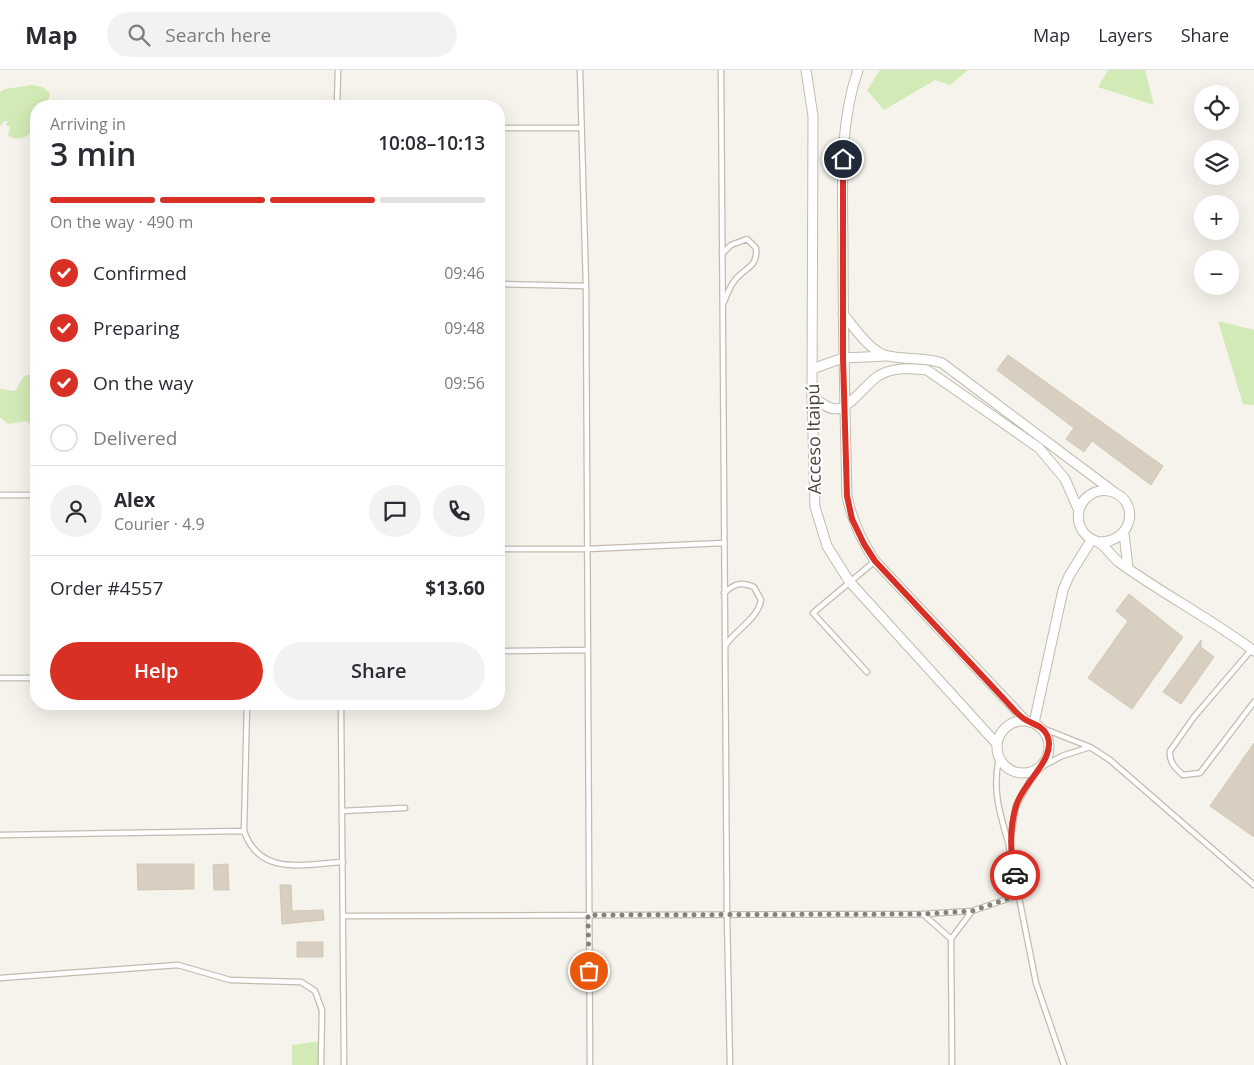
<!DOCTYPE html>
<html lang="en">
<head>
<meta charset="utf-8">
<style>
  body { margin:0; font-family:"Open Sans",sans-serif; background:#f2f2f3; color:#2b2b33; height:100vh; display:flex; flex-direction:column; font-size:19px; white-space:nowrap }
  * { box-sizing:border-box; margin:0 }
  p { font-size:16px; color:#7c7c81 }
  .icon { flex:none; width:28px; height:28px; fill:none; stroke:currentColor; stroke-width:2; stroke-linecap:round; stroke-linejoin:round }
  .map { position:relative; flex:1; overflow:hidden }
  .panel { position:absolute; left:30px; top:30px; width:475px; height:610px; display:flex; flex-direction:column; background:#fff; border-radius:20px; box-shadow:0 5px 20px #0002 }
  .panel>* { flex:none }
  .fabs { position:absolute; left:1194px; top:15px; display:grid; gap:10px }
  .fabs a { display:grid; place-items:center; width:45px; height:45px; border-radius:50%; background:#fff; box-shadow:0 5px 20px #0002; font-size:25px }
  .pin { position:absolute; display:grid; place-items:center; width:42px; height:42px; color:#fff; margin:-21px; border:2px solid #fff; border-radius:50%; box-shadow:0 1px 5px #0007 }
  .courier { position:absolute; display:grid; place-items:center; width:50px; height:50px; margin:-25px; border:4px solid #d93025; border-radius:50%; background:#fff; color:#222; box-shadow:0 1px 6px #0007 }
  .head em { font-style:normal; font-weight:600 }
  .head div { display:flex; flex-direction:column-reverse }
  .head { display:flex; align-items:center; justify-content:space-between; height:85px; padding:0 20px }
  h1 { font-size:32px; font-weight:600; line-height:38px }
  .bar { display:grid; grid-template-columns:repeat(4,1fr); gap:8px 5px; align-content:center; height:60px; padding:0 20px }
  .bar i { height:6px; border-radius:4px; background:#e1e1e2 }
  .bar .on { background:#d93025 }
  .bar p { grid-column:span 4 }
  .line { display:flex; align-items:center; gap:12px; padding:0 20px; border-top:1px solid #e1e1e2 }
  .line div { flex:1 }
  .round { display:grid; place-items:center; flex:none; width:52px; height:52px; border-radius:26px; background:#f2f2f3 }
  ol { padding:0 20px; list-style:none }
  li { display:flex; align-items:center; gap:15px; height:55px }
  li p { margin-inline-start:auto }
  li .icon { padding:5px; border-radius:50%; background:#d93025; color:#fff; stroke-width:4 }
  li:last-child { color:#7c7c81 }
  li i { width:28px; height:28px; border:2px solid #e1e1e2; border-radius:50% }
  .action { display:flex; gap:10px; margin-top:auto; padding:10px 20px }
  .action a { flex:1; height:58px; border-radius:30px; background:#d93025; color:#fff; font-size:20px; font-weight:600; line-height:58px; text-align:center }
  .action a+a { background:#f2f2f3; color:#2b2b33 }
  header { display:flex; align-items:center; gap:30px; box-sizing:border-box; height:70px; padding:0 25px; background:#fff; border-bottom:1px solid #e1e1e2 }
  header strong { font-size:24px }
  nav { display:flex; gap:28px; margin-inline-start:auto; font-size:18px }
  .search { width:350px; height:45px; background:#f2f2f3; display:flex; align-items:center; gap:12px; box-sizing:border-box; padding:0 18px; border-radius:28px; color:#7c7c81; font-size:19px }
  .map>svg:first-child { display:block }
</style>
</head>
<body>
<header>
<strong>Map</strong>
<div class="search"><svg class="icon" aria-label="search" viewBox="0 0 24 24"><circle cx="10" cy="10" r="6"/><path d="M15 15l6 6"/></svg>Search here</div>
<nav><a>Map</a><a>Layers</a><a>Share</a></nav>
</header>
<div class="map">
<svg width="1254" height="995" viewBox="0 0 1254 995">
  <rect width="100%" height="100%" fill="#f6f3ec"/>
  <path fill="#d2eab5" d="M880 0H968L950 15 935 10 884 40 867 20Z
    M1108 0H1145L1154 35 1098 17Z
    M32 15 42 17 49 22 50 26 46 34 57 36H36V58C27 67 20 72 8 66L10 57 6 55 8 51H4L0 56V22L5 19Z
    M1218 251 1254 260V335L1243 334Z
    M36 303V361L27 351 8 354 0 347V319L15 321 24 306Z
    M320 971V995H292V975Z"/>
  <path fill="#d8cfc1" stroke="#d3c7b4" d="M1008 285 1163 396 1151 415 1092 371 1084 382 1066 369 1074 358 997 300Z
    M1129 524 1183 567 1132 639 1088 608 1128 551 1116 541Z
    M1201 570V577L1214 587 1181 634 1163 622Z
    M1254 673V767L1210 736Z
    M137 794H194V819L138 820Z
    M228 794 229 820H214L213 795Z
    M280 815H291L292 841 323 840 324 850 282 854Z
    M297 872H323V887H297Z"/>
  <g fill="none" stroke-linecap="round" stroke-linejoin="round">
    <defs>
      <path id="service" d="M580 0 586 216 590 995
        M721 0 727 845 730 995
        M337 36 338 0
        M499 58H581
        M722 184 731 175 747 169 756 178C758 197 746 197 735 210 730 216 727 224 724 232
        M499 214 586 216
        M0 425H36
        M499 479H587L724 473
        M724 523C735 513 741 512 754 517L761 530C758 549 735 560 725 576
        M1252 579 1194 647 1170 681C1169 692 1175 698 1183 705L1200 703 1254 632
        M502 581 587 580
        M867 602 813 543 875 491
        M0 608H36
        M247 634 244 761C260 807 303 794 343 792
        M341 634 344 995
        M1042 658 1090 677 1110 690 1254 815
        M999 688C992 721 1000 744 1009 775
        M1041 697 1062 686 1090 677
        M1036 700 1016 736 1009 777 1036 913 1064 995
        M342 741 405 738
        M0 765 244 761
        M923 844 951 869
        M343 846 923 844 972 841 1019 825
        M0 908 178 895 230 910 301 912 315 921 322 940 321 995
        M952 995 951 869 972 841"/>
      <path id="minor" d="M806 0 813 46 812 326 815 437 827 476 849 511 997 674
        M858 0C838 57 843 121 843 180 843 262 845 344 847 426 852 451 861 470 875 491L1025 650
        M843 244C854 257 871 283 888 286 907 290 924 287 942 293L1114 422
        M812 299 843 288 886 286
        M812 326C819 331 827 339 836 339 849 339 866 314 878 306 893 297 909 298 927 300L1039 378 1065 409 1079 441
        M1124 464 1128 497
        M1100 472C1134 472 1141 428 1109 421 1100 419 1091 423 1085 429 1076 439 1076 454 1085 464 1089 469 1096 470 1101 474 1108 479 1112 487 1120 493 1163 524 1211 549 1254 581
        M997 677a26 26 0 1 1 52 0a26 26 0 1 1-52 0Z
        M1034 653 1063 520 1069 506 1092 469"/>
    </defs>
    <use href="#service" stroke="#c2bbae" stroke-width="7"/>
    <use href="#minor" stroke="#c2bbae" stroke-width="11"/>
    <use href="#service" stroke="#fff" stroke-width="4.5"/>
    <use href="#minor" stroke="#fff" stroke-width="9"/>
  </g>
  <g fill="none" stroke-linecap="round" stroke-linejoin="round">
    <path stroke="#878178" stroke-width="5" stroke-dasharray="0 9" d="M589 901 588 845 923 844 972 841 1019 825 1015 805"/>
    <path stroke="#d93025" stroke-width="6" d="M843 89V288L847 426 852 449 864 474 875 491 1004 629C1010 635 1018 646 1026 650 1034 655 1042 655 1047 665 1058 688 1022 713 1016 736 1009 760 1010 782 1015 805"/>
  </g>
  <g text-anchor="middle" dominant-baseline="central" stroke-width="4.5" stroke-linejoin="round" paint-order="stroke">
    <g font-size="18" fill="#4b4439" stroke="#fff">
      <text transform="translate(813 369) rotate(-91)">Acceso Itaipú</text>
    </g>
  </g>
</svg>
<div class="fabs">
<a><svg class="icon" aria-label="locate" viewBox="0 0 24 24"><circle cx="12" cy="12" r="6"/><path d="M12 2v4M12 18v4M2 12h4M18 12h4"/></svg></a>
<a><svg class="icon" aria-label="layers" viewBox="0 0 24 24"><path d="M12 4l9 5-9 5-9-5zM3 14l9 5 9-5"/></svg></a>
<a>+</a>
<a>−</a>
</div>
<div class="pin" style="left:589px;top:901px;background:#ea580c"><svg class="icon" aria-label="bag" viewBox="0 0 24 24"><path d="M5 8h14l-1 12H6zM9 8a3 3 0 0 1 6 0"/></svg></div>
<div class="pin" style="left:843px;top:89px;background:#1f2937"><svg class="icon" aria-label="home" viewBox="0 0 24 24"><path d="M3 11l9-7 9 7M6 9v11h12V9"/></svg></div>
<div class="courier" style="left:1015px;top:805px"><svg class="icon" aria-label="car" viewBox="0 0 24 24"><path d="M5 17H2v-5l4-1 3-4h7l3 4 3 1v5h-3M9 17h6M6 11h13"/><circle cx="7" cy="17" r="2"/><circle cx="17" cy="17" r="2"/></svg></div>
<section class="panel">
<div class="head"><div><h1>3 min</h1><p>Arriving in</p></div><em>10:08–10:13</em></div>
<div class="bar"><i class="on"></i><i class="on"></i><i class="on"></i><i></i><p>On the way · 490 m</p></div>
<ol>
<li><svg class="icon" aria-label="check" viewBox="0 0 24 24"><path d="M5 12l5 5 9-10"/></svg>Confirmed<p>09:46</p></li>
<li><svg class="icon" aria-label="check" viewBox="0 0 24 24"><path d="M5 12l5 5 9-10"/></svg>Preparing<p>09:48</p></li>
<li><svg class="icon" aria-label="check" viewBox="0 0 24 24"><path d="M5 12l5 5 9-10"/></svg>On the way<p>09:56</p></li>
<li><i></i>Delivered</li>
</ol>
<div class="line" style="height:90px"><a class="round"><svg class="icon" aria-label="person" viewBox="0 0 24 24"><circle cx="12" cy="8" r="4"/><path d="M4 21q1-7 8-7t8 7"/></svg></a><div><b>Alex</b><p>Courier · 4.9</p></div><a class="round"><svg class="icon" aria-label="chat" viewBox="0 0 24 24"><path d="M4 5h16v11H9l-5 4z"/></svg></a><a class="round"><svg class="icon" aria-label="phone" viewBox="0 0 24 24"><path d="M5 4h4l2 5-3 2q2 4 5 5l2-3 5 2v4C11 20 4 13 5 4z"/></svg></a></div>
<div class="line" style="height:65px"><div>Order #4557</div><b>$13.60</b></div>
<div class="action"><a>Help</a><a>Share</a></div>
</section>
</div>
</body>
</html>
